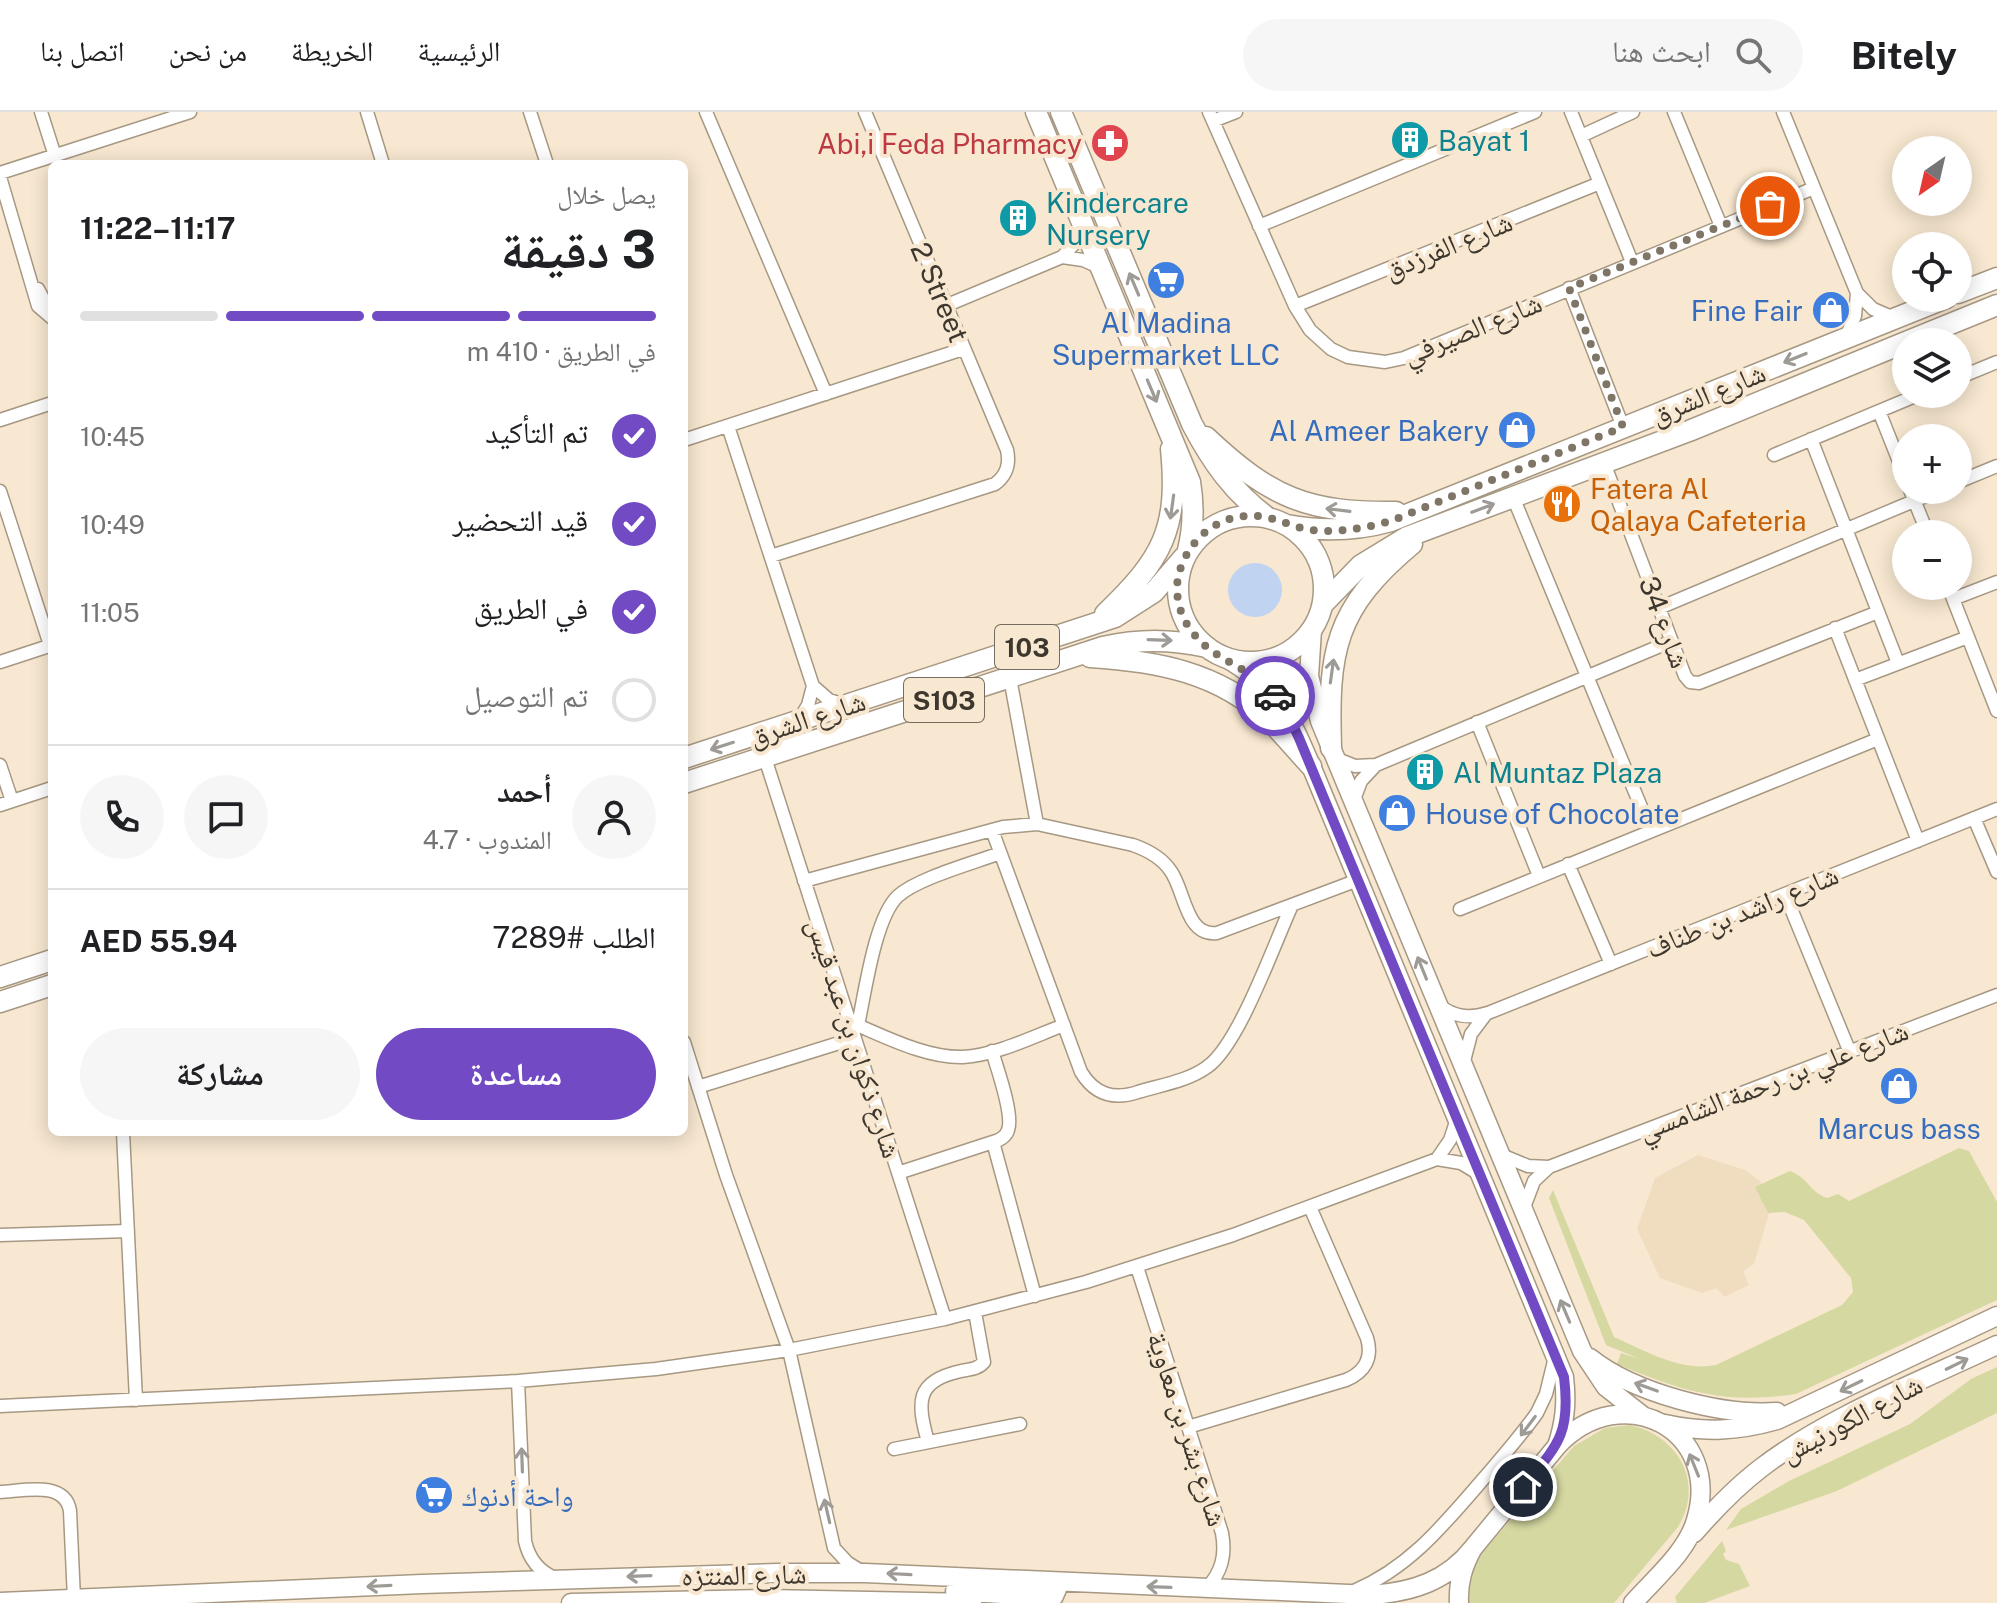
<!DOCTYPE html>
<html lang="ar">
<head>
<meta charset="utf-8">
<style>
  body { margin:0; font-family:"Public Sans","Noto Naskh Arabic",sans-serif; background:#f6f6f6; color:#202124; direction:rtl; height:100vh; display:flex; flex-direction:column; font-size:30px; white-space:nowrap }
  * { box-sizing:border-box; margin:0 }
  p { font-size:26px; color:#757577 }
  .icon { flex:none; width:44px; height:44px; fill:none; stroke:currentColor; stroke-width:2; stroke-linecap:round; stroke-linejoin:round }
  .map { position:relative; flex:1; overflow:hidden; direction:ltr }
  .panel { position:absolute; left:48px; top:48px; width:640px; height:976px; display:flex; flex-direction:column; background:#fff; border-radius:12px; box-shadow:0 4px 20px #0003; direction:rtl }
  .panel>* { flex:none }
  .needle { width:52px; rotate:214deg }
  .controls { position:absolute; left:1892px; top:24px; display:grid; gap:16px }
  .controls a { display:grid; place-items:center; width:80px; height:80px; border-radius:50%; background:#fff; box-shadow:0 4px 20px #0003; font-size:40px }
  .pin { position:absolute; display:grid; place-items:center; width:68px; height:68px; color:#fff; margin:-34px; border:4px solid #fff; border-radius:50%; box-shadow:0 2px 8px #0007 }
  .courier { position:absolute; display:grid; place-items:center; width:80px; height:80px; margin:-40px; border:6px solid #724ac3; border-radius:50%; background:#fff; color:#222; box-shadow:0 2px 10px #0007 }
  .overview em { font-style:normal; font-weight:700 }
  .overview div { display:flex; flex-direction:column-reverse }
  .overview { display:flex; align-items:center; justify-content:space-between; height:136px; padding:0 32px }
  h1 { font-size:52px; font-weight:700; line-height:60px }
  .bar { display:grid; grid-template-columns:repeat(4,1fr); gap:12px 8px; align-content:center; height:96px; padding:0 32px }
  .bar i { height:10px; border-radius:6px; background:#e0e0e0 }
  .bar .selected { background:#724ac3 }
  .bar p { grid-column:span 4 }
  .line { display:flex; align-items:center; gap:20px; padding:0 32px; border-top:2px solid #e0e0e0 }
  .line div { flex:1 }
  .round { display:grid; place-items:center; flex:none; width:84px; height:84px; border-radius:42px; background:#f6f6f6 }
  ol { padding:0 32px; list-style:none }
  li { display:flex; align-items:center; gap:24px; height:88px }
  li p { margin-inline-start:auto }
  li .icon { padding:8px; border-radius:50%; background:#724ac3; color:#fff; stroke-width:4 }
  li:last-child { color:#757577 }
  li i { width:44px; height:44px; border:4px solid #e0e0e0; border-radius:50% }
  .action { display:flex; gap:16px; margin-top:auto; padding:16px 32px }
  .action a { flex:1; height:92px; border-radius:48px; background:#724ac3; color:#fff; font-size:32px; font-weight:700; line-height:92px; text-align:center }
  .action a+a { background:#f6f6f6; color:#202124 }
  header { display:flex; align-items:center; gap:48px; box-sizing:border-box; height:112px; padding:0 40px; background:#fff; border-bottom:2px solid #e0e0e0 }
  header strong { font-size:38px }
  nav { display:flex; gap:44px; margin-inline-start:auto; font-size:28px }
  .search { width:560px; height:72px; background:#f6f6f6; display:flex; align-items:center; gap:20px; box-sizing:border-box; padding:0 28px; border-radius:44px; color:#757577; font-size:30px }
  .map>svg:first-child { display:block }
</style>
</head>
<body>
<header>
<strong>Bitely</strong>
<div class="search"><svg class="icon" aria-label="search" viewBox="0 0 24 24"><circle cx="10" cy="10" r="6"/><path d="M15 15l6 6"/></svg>ابحث هنا</div>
<nav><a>الرئيسية</a><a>الخريطة</a><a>من نحن</a><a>اتصل بنا</a></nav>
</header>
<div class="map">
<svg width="1997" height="1491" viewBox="0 0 1997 1491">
  <rect width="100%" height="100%" fill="#f8e8d1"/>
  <path fill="#f0ddc0" d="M1698 1043 1745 1058 1760 1069 1772 1091 1754 1152 1743 1159 1749 1173 1724 1185 1717 1176 1702 1181 1660 1166 1637 1117 1655 1066Z"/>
  <path fill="#d5d8a0" d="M1959 1036 1969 1039 1997 1090V1188L1796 1282C1724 1293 1682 1279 1617 1252L1621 1241 1640 1247 1606 1233 1549 1086 1553 1078 1614 1225C1646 1239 1680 1260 1716 1253L1842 1193 1853 1180 1851 1166 1804 1108 1785 1100 1768 1101 1755 1075 1790 1059C1810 1067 1807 1078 1827 1086L1838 1082 1849 1089Z
    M1997 1255V1301L1837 1379 1726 1418 1741 1397 1789 1369 1910 1312 1971 1267Z
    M1630 1313C1678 1324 1705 1370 1678 1415L1614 1491H1469C1469 1470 1472 1458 1483 1440L1574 1334 1605 1316Z
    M1722 1429 1726 1439 1723 1442 1726 1448 1739 1452 1750 1474 1704 1491H1677L1675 1485Z"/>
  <path fill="#c0d3f1" d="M1228 478a27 27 0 1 1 54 0a27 27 0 1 1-54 0Z"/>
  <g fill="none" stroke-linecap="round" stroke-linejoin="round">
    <defs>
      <path id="street" d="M41 0 55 44
        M367 0 383 52
        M530 0 547 52
        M706 0 826 282
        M1209 0 1295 194 1310 218 1331 237 1348 245 1385 250 1404 246 1814 76
        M1571 0 1632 150
        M1674 0 1721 114
        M1783 0 1857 181 1873 197 1894 206
        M1213 9 1236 0
        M1581 24 1633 0
        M0 61 190 0
        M0 65 38 194 52 206
        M1259 114 1535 0
        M1062 145 1083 148 1101 156
        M1569 176 1623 315
        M38 177 45 190 52 195
        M945 194 1062 145 1075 131 1082 113
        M1295 194 1600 71
        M1846 225 1855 204 1857 181
        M1958 266 1997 250
        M1879 299 1906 367
        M0 308 52 291
        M728 314 813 574 829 588 842 592
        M1811 327 1898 551
        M684 328 963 237
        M1774 343 1920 282
        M1604 351 1685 564 1690 570 1699 571 1878 500
        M1958 370 1997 354
        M1910 378 1928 422
        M0 379 50 533
        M1513 385 1651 719
        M771 444 995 372C1007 363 1010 352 1007 338L865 0
        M1948 474 1997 599
        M1953 487 1997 470
        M1659 496 1940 378
        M1835 516 1918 729
        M0 550 52 533
        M1010 566 1037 712
        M1855 568 1968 525
        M799 608 808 593 813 574
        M1477 610 1539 764
        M765 646 945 1207
        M1335 646 1355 654 1376 653 1672 529
        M0 653 12 689
        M1353 690 1361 669 1376 653
        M0 693 52 676
        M1974 706 1997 760
        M992 718 1081 960C1095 983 1114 988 1138 980 1161 973 1188 969 1207 955 1239 933 1274 832 1292 793
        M1568 752 1611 852
        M804 769 1003 715 1037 712 1133 733C1147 738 1161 745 1170 758 1185 777 1185 825 1217 821L1358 768
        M1785 782 1849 938
        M1460 797 1878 627
        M1439 893C1454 905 1469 907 1488 901L1997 697
        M850 910C884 924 925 946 963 945 997 943 1032 925 1064 913
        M858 913C865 881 875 805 898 784 918 766 974 751 1000 741
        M684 930 726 1063 789 1238 834 1436 848 1451 861 1459
        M1464 949 1471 922 1486 902
        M698 975 855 926
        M123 1020 136 1288
        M993 1030 1035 1184
        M1499 1042 1528 1054 1549 1055
        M1437 1047 1450 1028 1457 1007
        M898 1061 993 1030C1000 1028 1006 1025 1008 1018 1014 1003 997 956 992 939
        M1523 1098 1534 1069 1549 1055 1997 883
        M0 1123 128 1119
        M1137 1155 1222 1421C1226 1443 1222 1460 1206 1477
        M518 1269 525 1429C529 1447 538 1459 555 1466
        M0 1294 518 1269 656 1257 789 1238 945 1207 1086 1170 1233 1123 1437 1047 1461 1051 1479 1062
        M1188 1315 1346 1268C1365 1260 1373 1246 1367 1226L1310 1095
        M928 1330C917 1290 915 1269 961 1259 971 1257 978 1257 984 1250L975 1200
        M894 1337 1020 1312
        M0 1380C23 1379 65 1368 70 1399L74 1487
        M1354 1479C1408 1456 1441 1416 1479 1372 1499 1349 1519 1326 1537 1301L1546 1282 1555 1245"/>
      <path id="secondary" d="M1312 518 1309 564 1320 609 1582 1239 1606 1275 1643 1304
        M1224 545C1280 577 1290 605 1314 661L1564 1265C1567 1290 1565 1310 1557 1334
        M1590 1246C1634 1281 1721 1304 1777 1300
        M1665 1312C1705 1321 1738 1319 1777 1308L1997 1204
        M1694 1421C1715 1397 1736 1375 1761 1356 1827 1305 1921 1269 1997 1233
        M955 1479 1050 1485 1054 1484 1057 1477 1053 1471
        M0 1490 422 1472 777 1461H865L1371 1483C1413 1480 1447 1469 1473 1436
        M571 1491 767 1487 972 1491
        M1459 1491C1458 1470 1463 1454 1473 1436L1557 1334C1623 1264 1723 1319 1696 1408 1687 1440 1654 1467 1633 1491"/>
      <path id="primary" d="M1036 0 1190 370C1194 394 1194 414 1188 438
        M1061 0 1192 312C1212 350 1233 380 1268 406
        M1958 181 1997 166
        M1906 230 1997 193
        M1206 325C1271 386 1307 401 1396 400
        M1178 477a73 73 0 1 1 146 0a73 73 0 1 1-146 0Z
        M1287 413C1323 420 1355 419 1391 409L1946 186
        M1323 492 1361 453 1407 425 1689 319 1906 230
        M1105 502C1162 447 1179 418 1171 337
        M1090 545C1156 549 1219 560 1269 608 1284 623 1297 639 1311 654
        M1331 636C1328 539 1334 497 1412 432
        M684 646 1115 505 1154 480 1184 445
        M684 671 1103 535C1139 527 1170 527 1207 535
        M0 865 52 848
        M0 890 52 873"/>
    </defs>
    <use href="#street" stroke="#a79883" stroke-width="15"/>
    <use href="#secondary" stroke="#a79883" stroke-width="21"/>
    <use href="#primary" stroke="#a79883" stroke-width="23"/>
    <use href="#street" stroke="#fff" stroke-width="12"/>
    <use href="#secondary" stroke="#fff" stroke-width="18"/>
    <use href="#primary" stroke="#fff" stroke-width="20"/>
  </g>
  <defs><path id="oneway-shaft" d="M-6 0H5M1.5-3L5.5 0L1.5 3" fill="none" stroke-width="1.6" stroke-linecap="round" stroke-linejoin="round" transform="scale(2)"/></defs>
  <g stroke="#9e9b96">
    <use href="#oneway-shaft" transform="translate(1134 172) rotate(-113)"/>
    <use href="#oneway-shaft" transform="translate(1795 246) rotate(158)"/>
    <use href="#oneway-shaft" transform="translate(1152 279) rotate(67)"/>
    <use href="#oneway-shaft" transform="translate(1172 395) rotate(98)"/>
    <use href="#oneway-shaft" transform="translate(1483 396) rotate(-21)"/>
    <use href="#oneway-shaft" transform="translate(1338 398) rotate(-173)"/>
    <use href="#oneway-shaft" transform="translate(1160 528) rotate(2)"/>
    <use href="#oneway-shaft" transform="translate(1332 559) rotate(-82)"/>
    <use href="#oneway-shaft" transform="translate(722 634) rotate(162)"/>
    <use href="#oneway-shaft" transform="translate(1422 856) rotate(-112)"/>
    <use href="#oneway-shaft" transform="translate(1565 1199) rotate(-113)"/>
    <use href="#oneway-shaft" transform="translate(1957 1252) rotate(-26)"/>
    <use href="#oneway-shaft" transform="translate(1851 1274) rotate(154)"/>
    <use href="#oneway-shaft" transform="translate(1646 1275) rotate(-160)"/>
    <use href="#oneway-shaft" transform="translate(1528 1314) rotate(127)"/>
    <use href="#oneway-shaft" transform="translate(522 1348) rotate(-92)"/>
    <use href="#oneway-shaft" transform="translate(1694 1353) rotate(-112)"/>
    <use href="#oneway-shaft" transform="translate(827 1399) rotate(-103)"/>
    <use href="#oneway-shaft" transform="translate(899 1462) rotate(-177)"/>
    <use href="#oneway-shaft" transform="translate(639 1464) rotate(178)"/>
    <use href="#oneway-shaft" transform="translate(379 1474) rotate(177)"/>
    <use href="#oneway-shaft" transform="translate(1159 1475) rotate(-178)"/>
  </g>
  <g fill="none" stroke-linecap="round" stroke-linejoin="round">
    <path stroke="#7e7567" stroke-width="8" stroke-dasharray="0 14.4" d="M1275 584C1253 556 1214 549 1193 521 1179 504 1173 479 1180 458 1192 421 1226 398 1265 405 1281 408 1296 416 1312 418 1339 421 1365 416 1391 409L1623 315 1569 176 1770 94"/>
    <path stroke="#724ac3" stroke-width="10" d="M1275 584 1287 601 1299 626 1564 1265C1571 1322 1558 1333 1523 1375"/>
  </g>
  <defs>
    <symbol id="building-disc" viewBox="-11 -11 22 22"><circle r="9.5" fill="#0f9aa8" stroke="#f8e8d1"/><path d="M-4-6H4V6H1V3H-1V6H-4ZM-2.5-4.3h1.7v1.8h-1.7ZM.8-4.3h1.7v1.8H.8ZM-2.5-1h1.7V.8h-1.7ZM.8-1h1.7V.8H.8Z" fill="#fff"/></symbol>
    <symbol id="pharmacy-disc" viewBox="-11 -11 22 22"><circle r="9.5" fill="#e0444e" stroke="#f8e8d1"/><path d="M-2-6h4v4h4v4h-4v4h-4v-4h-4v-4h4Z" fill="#fff"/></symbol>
    <symbol id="supermarket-disc" viewBox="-11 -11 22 22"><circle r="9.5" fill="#3f7fe0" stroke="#f8e8d1"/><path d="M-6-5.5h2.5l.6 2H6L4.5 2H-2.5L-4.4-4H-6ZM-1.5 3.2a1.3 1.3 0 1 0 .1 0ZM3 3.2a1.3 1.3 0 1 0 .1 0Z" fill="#fff"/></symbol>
    <symbol id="shop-disc" viewBox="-11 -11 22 22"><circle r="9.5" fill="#3f7fe0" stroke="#f8e8d1"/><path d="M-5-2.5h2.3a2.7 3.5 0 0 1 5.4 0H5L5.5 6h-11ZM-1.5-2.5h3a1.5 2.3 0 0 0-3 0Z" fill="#fff"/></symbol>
    <symbol id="restaurant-disc" viewBox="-11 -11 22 22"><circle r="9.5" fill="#e8710a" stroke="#f8e8d1"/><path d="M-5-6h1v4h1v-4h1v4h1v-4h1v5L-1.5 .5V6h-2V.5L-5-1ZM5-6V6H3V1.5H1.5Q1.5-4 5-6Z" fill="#fff"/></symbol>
  </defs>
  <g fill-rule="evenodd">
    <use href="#building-disc" x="1388" y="6" width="44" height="44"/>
    <use href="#pharmacy-disc" x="1088" y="9" width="44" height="44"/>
    <use href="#building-disc" x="996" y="84" width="44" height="44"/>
    <use href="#supermarket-disc" x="1144" y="146" width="44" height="44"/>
    <use href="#shop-disc" x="1809" y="176" width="44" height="44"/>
    <use href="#shop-disc" x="1495" y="296" width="44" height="44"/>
    <use href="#restaurant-disc" x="1540" y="370" width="44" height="44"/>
    <use href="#building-disc" x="1403" y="638" width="44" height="44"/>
    <use href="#shop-disc" x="1375" y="679" width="44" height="44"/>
    <use href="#shop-disc" x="1877" y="952" width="44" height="44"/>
    <use href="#supermarket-disc" x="412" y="1361" width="44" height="44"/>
  </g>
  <g text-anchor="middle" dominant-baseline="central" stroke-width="8" stroke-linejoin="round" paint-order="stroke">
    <g fill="#f8e8d1" stroke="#756c5f" stroke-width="2">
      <rect x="995" y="513" width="64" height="44" rx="6"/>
      <rect x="904" y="566" width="80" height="44" rx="6"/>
    </g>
    <g font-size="26" font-weight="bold" fill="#3d372e">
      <text x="1027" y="535">103</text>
      <text x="944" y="588">S103</text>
    </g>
    <g font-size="28" fill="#0d838f" stroke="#f8e8d1" text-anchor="start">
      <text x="1438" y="28">Bayat 1</text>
      <text x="1046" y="90">Kindercare<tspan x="1046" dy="32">Nursery</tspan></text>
      <text x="1453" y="660">Al Muntaz Plaza</text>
    </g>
    <g font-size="28" fill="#be3a42" stroke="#f8e8d1" text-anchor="end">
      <text x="1082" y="31">Abi,i Feda Pharmacy</text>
    </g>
    <g font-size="28" fill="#3d372e" stroke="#f8e8d1">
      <text transform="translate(1448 133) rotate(-22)">شارع الفرزدق</text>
      <text transform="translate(940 180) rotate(67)">2 Street</text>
      <text transform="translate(1472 216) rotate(-22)">شارع الصيرفي</text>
      <text transform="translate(1708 281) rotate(-22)">شارع الشرق</text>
      <text transform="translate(1665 510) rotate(69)">شارع 34</text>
      <text transform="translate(807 606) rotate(-18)">شارع الشرق</text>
      <text transform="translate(1742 799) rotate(-22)">شارع راشد بن طناف</text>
      <text transform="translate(855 926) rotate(72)">شارع ذكوان بن عبد قيس</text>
      <text transform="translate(1773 968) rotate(-21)">شارع علي بن رحمة الشامسي</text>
      <text transform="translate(1851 1306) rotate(-28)">شارع الكورنيش</text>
      <text transform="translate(1188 1317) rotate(72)">شارع بشر بن معاوية</text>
      <text transform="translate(744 1462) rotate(-1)">شارع المنتزه</text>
    </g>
    <g font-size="28" fill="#366cbe" stroke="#f8e8d1" text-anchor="end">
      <text x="1803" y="198">Fine Fair</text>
      <text x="1166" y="210" text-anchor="middle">Al Madina<tspan x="1166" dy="32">Supermarket LLC</tspan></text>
      <text x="1489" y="318">Al Ameer Bakery</text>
      <text x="1425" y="701" text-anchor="start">House of Chocolate</text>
      <text x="1899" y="1016" text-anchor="middle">Marcus bass</text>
      <text x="462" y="1383" text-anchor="start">واحة أدنوك</text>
    </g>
    <g font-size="28" fill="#c56008" stroke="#f8e8d1" text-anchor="start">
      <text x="1590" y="376">Fatera Al<tspan x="1590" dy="32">Qalaya Cafeteria</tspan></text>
    </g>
  </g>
</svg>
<div class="controls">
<a><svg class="needle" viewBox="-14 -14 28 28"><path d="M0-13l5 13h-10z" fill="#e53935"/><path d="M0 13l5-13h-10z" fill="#757577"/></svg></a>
<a><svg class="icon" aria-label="locate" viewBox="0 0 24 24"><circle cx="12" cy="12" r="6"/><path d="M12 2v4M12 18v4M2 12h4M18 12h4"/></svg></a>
<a><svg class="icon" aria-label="layers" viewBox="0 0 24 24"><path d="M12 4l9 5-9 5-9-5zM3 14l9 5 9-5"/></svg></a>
<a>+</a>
<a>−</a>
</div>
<div class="pin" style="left:1770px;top:94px;background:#ea580c"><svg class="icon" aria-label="bag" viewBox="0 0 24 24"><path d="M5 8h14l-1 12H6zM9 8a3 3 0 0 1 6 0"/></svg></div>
<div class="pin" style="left:1523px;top:1375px;background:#1f2937"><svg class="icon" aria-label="home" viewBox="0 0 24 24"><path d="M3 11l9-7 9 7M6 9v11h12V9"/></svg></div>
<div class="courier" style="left:1275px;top:584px"><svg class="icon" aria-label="car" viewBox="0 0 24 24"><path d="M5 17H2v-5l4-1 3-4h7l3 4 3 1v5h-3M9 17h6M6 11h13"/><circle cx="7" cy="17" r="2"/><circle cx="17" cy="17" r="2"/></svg></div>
<section class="panel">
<div class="overview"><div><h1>3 دقيقة</h1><p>يصل خلال</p></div><em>11:17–11:22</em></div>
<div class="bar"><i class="selected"></i><i class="selected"></i><i class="selected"></i><i></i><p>في الطريق · 410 m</p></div>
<ol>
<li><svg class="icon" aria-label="check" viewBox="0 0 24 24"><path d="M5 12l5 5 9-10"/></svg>تم التأكيد<p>10:45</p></li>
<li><svg class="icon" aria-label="check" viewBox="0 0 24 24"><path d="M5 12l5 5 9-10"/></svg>قيد التحضير<p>10:49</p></li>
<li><svg class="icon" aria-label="check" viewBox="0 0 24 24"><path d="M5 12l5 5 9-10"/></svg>في الطريق<p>11:05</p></li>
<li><i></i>تم التوصيل</li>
</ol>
<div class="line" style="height:144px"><a class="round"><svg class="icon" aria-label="person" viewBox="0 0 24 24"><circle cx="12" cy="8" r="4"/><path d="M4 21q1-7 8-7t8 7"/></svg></a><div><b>أحمد</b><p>المندوب · 4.7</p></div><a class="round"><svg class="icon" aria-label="chat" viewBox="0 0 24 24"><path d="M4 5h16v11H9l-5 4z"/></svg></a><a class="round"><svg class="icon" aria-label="phone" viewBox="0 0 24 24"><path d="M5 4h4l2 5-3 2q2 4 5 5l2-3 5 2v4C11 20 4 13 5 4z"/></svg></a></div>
<div class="line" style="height:104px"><div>الطلب #7289</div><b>AED 55.94</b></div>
<div class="action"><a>مساعدة</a><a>مشاركة</a></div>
</section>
</div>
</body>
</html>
